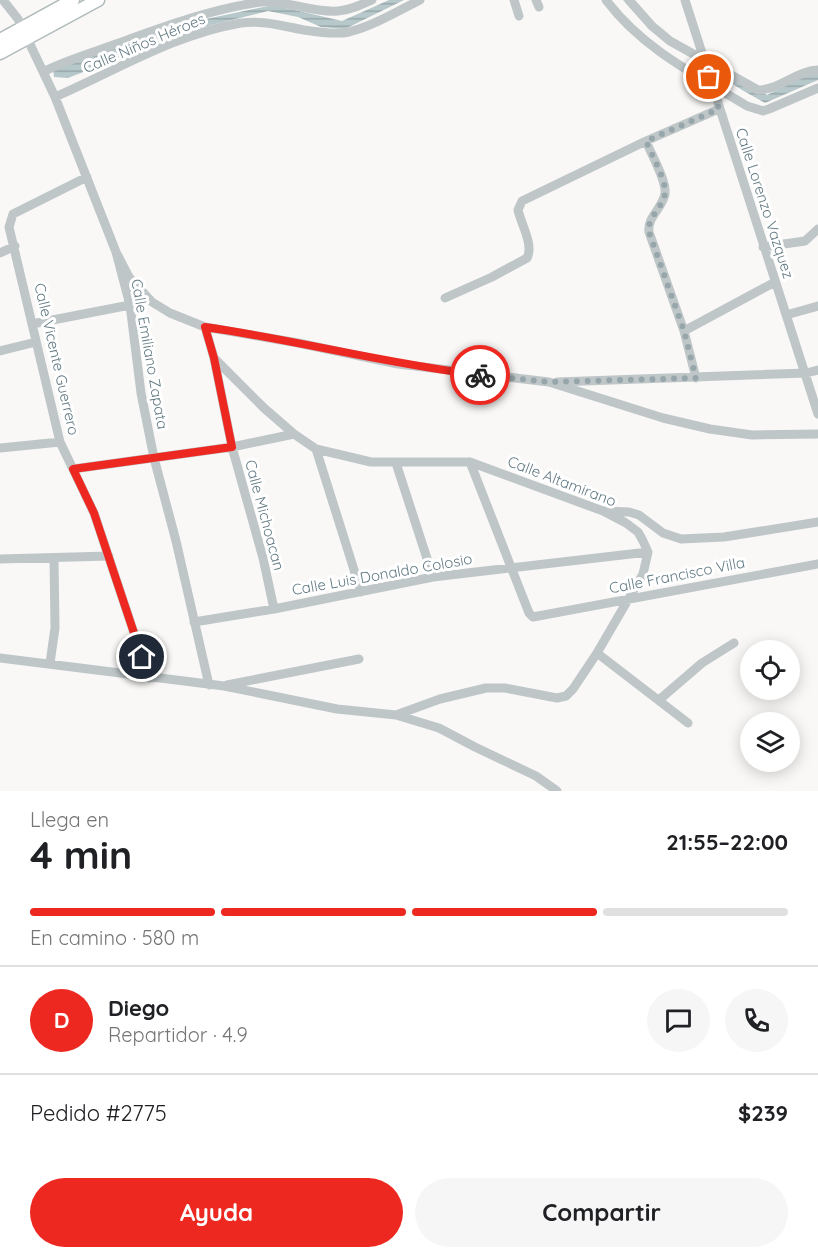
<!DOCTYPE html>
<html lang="es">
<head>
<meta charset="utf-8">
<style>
  body { margin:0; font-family:Quicksand,sans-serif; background:#f6f6f6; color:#202124; height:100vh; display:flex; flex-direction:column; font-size:22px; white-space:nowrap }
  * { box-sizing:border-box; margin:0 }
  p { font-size:20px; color:#757577 }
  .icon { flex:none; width:33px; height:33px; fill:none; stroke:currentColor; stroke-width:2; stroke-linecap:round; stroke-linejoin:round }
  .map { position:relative; height:791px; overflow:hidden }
  .side { display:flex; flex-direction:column; background:#fff; flex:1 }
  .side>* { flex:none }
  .tools { position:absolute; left:740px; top:640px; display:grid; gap:12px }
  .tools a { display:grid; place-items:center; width:60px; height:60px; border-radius:50%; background:#fff; box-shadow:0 3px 15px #0003; font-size:30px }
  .pin { position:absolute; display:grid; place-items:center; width:51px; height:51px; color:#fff; margin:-26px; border:3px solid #fff; border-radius:50%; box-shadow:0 2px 6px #0007 }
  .courier { position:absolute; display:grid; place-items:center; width:60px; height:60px; margin:-30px; border:4px solid #ed2821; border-radius:50%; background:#fff; color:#222; box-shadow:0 2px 8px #0007 }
  .headline em { font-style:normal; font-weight:700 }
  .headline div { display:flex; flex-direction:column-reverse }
  .headline { display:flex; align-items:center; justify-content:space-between; height:102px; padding:0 30px }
  h1 { font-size:39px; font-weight:700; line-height:45px }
  .bar { display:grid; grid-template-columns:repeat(4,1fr); gap:9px 6px; align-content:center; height:72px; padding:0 30px }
  .bar i { height:8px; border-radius:4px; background:#e0e0e0 }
  .bar .selected { background:#ed2821 }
  .bar p { grid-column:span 4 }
  .line { display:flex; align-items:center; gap:15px; padding:0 30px; border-top:2px solid #e0e0e0 }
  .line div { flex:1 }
  .round { display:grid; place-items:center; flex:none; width:63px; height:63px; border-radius:32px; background:#f6f6f6 }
  .cta { display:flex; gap:12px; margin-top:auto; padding:12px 30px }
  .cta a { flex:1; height:69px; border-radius:36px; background:#ed2821; color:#fff; font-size:24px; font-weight:700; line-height:69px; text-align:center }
  .cta a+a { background:#f6f6f6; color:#202124 }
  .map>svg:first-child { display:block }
</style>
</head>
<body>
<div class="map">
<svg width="818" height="791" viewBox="0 0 818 791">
  <defs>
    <pattern id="water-rules" width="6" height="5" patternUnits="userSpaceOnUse" patternTransform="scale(1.5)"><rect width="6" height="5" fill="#b7c8ca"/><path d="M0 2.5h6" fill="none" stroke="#98a7a9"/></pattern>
  </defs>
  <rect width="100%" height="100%" fill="#f9f8f6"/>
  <path fill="url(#water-rules)" d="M389 0H404L345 29 321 27 298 17 268 11 191 30 68 78 54 77 53 69 187 23 273 5 342 21Z
    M623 0H631L678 46 767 95 809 74H818V80L765 103 742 90 649 29Z"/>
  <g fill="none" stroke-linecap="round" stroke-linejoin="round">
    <defs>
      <path id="secondary" d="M0 40 73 0
        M0 53 98 0"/>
    </defs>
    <use href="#secondary" stroke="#b1babd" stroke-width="15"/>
    <path stroke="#bfc6c8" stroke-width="9" d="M3 0 18 19 55 97 116 252 130 305 141 393 154 458 176 541 209 685
      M514 0 519 16
      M536 0 539 7
      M606 0C643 49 696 75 747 106L763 111 769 109 818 88
      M629 0 652 26 670 41 758 90C779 90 796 71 818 70
      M685 0 818 414
      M43 72C66 60 92 53 116 44 163 27 211 9 261 2 287 0 312 13 338 11 350 10 361 5 372 0
      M55 97C115 71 175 34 241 23 263 20 282 26 304 30 317 32 335 35 349 32 373 26 398 11 420 0
      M646 141C651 154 667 181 665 194 662 209 647 217 649 232L684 331 696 378
      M87 177 13 214 9 227 60 442 94 513 149 678
      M763 247 805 241 818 229
      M116 252 129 277 152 302 170 313 205 327 298 343 398 364 549 382 663 418 710 429 752 435 818 434
      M0 253 15 246
      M445 298 492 277 527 258C534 245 521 224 518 210L522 201 646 141 719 109
      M786 315 818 306
      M32 324 130 305
      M205 327 214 358 264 408 294 434 316 449 371 462H470L603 511 626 523 638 532 643 541 648 552 643 574 597 653 573 689 566 696 557 698 505 688H486L440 699 396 715
      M684 331 775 282
      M0 351 36 342
      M214 358 232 447 263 558 274 609
      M557 382 806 373 818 370
      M0 448 60 442
      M316 449 361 592
      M470 462 529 613 533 617 818 564
      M396 463 433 577
      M73 469 232 447 294 434
      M604 511 629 512 639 515 663 533 681 539 724 537 818 522
      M0 559 109 556
      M194 622 274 609 433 577 648 552
      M597 653 688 723
      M0 658 224 686 337 709 396 715 439 728 475 747 536 776 557 791
      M50 663 55 628 54 558
      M227 685 359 659
      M659 700 702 663 734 643"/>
    <use href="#secondary" stroke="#fff" stroke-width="12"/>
  </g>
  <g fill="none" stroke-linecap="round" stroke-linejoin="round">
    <path stroke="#97a6ab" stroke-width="6" stroke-dasharray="0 10.8" d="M480 375 549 382 696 378 684 331 649 232C647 217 662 209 665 194 667 181 651 154 646 141L719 109 709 77"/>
    <path stroke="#ed2821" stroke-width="8" d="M142 657 94 513 73 469 232 447 214 358 205 327C297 340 387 364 480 375"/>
  </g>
  <g text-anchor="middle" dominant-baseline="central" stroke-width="6" stroke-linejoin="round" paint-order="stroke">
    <g font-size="15" fill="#627a83" stroke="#fff">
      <text transform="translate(144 43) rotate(-23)">Calle Niños Héroes</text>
      <text transform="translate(765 203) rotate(72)">Calle Lorenzo Vazquez</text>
      <text transform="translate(150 354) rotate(80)">Calle Emiliano Zapata</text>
      <text transform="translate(57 359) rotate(77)">Calle Vicente Guerrero</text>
      <text transform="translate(562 481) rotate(21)">Calle Altamirano</text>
      <text transform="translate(265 515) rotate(75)">Calle Michoacan</text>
      <text transform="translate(382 574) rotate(-10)">Calle Luis Donaldo Colosio</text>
      <text transform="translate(677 575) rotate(-11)">Calle Francisco Villa</text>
    </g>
  </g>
</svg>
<div class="tools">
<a><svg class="icon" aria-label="locate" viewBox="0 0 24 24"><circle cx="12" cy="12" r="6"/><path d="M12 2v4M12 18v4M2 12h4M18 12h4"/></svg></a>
<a><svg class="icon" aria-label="layers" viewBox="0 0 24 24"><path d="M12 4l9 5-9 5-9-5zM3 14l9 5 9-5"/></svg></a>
</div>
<div class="pin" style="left:709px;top:77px;background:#ea580c"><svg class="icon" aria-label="bag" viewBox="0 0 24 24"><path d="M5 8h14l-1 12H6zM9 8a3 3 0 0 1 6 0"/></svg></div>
<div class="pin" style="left:142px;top:657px;background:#1f2937"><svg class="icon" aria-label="home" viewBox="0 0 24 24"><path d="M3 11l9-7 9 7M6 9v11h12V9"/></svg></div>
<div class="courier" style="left:480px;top:375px"><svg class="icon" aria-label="bike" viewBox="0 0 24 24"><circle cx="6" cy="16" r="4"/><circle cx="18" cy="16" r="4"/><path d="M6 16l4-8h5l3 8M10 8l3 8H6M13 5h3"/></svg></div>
</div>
<section class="side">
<div class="headline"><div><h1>4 min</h1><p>Llega en</p></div><em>21:55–22:00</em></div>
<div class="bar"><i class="selected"></i><i class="selected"></i><i class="selected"></i><i></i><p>En camino · 580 m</p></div>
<div class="line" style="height:108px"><b class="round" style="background:#ed2821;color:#fff">D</b><div><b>Diego</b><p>Repartidor · 4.9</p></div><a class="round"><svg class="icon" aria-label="chat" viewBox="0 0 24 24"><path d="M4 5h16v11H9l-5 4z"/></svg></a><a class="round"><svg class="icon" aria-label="phone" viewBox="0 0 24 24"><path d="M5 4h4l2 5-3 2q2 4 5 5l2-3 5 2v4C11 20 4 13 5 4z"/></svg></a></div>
<div class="line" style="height:78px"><div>Pedido #2775</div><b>$239</b></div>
<div class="cta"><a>Ayuda</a><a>Compartir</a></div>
</section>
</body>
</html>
